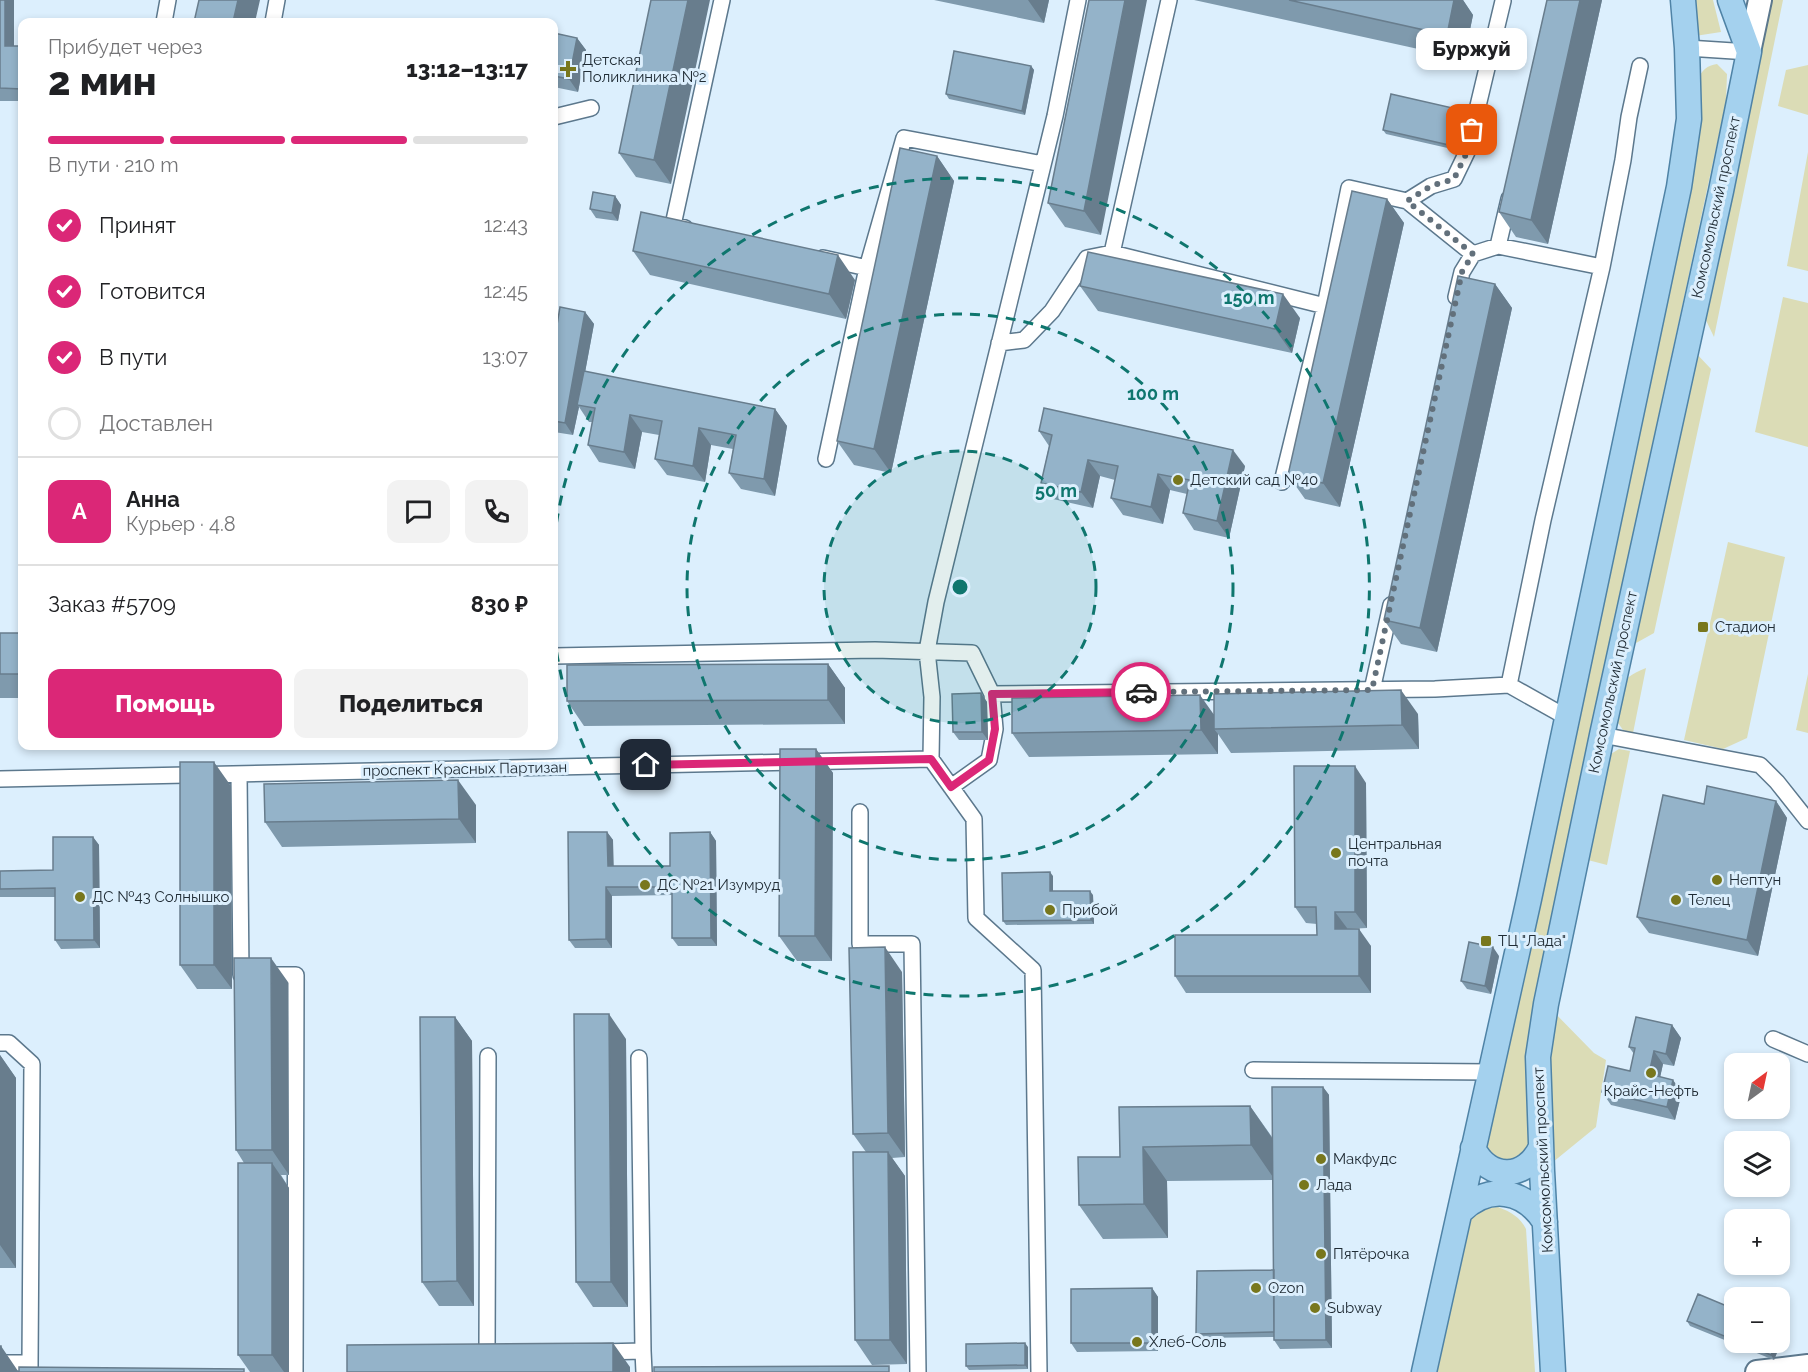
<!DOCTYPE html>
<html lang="ru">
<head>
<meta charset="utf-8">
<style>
  body { margin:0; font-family:Raleway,sans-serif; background:#f2f2f2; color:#202124; height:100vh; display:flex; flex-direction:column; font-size:22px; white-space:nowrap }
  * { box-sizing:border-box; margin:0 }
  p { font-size:20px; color:#757577 }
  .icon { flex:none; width:33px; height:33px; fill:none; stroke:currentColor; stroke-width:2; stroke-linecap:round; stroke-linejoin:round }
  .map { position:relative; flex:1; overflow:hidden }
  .side { position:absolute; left:18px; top:18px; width:540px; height:732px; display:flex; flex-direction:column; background:#fff; border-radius:12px; box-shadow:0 3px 9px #0003 }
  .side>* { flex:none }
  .needle { width:39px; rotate:33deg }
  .tools { position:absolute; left:1724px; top:1053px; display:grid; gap:12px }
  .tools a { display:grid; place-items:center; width:66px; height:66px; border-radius:12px; background:#fff; box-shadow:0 3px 9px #0003; font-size:30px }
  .pin { position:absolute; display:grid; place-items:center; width:51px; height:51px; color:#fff; margin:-26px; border-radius:12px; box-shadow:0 3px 9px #0006 }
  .courier { position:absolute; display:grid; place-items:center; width:60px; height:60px; margin:-30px; border:4px solid #db2777; border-radius:50%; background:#fff; color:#222; box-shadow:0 2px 8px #0007 }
  .bubble { position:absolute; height:42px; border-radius:12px; background:#fff; box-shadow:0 3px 9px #0003; font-size:20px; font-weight:800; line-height:42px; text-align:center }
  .head em { font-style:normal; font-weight:800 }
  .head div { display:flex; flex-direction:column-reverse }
  .head { display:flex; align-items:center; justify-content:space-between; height:102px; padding:0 30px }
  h1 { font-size:39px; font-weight:800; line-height:45px }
  .bar { display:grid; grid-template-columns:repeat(4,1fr); gap:9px 6px; align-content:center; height:72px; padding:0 30px }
  .bar i { height:8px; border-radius:4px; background:#e0e0e0 }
  .bar .selected { background:#db2777 }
  .bar p { grid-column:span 4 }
  .line { display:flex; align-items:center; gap:15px; padding:0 30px; border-top:2px solid #e0e0e0 }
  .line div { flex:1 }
  .round { display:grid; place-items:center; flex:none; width:63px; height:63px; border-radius:12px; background:#f2f2f2 }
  ol { padding:0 30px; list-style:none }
  li { display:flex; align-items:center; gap:18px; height:66px }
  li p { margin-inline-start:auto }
  li .icon { padding:6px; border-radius:50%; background:#db2777; color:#fff; stroke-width:4 }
  li:last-child { color:#757577 }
  li i { width:33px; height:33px; border:3px solid #e0e0e0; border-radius:50% }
  .action { display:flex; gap:12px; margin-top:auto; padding:12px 30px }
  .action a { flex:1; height:69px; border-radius:12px; background:#db2777; color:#fff; font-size:24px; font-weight:800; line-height:69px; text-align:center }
  .action a+a { background:#f2f2f2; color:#202124 }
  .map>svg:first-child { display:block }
</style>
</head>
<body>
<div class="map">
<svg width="1808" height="1372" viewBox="0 0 1808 1372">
  <rect width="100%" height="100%" fill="#dceffd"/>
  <path fill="#dbdcb6" d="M1692 0H1713L1721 32 1695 36Z
    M1768 0H1783L1714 337 1702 312Z
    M1717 64 1727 74 1726 101 1535 993 1527 1070 1530 1150 1524 1159 1497 1165 1482 1147 1698 80C1702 69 1707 66 1717 64Z
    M1808 65V115L1778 106 1786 70Z
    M1808 152V271L1787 266Z
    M1783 297 1808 303V447L1755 432Z
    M1694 351 1711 369 1654 633 1629 647Z
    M1728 542 1785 557 1747 738 1723 749 1684 740Z
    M1646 668 1633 733 1623 730 1616 720C1620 690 1615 680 1646 668Z
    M1808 674V733L1796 730Z
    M1619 749 1630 751 1607 865 1584 859 1606 757Z
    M1546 1004 1594 1053 1606 1060 1596 1127 1542 1171Z
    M1498 1207C1511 1212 1520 1217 1526 1229L1535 1372H1433L1467 1229 1473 1215 1486 1208Z"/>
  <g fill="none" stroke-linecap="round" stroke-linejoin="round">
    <defs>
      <path id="street" d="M164 22 168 0
        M273 22 277 0
        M1687 48 1749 52
        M554 117 591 108
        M1509 199 1498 246 1602 267 1543 520 1509 685 1566 717
        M1407 201 1431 186 1454 179 1467 152 1503 1
        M685 228 673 225 722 0
        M1112 253 1169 0
        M823 258 867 268
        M1602 267 1623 160 1629 117 1640 66
        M1456 297 1462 272 1473 254 1498 246
        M999 343 1024 340 1052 311 1087 258 1112 253 1325 306 1349 188 1407 201 1473 254
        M826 459 867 268 904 138 1043 164
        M1282 482 1325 306
        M554 656 875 650 972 653 992 694 995 729 989 760 951 787
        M1372 690 1391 605
        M992 694 1435 689 1509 685
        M1602 735 1760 765 1777 782 1808 821
        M239 774 241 975H296L295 1372
        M0 779 931 759
        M860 812V944H912L918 1372
        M1773 1039 1808 1054
        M0 1043H9L32 1064 30 1363
        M488 1056 487 1353H496
        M1253 1070 1491 1072
        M643 1351 644 1372
        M601 1352 643 1351 639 1058
        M0 1363H30V1372
        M1039 1372 1033 970 976 918 974 819 931 759 932 697 927 651 936 602 1055 116 1078 0"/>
      <path id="secondary" d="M1749 52 1760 0
        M1757 1372 1808 1366"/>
      <path id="primary" d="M1473 1148C1489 1181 1526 1180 1541 1147
        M1461 1211C1489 1184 1524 1189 1545 1222
        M1424 1372 1529 899 1679 187 1689 119 1687 48 1683 0
        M1553 1372 1542 1171 1538 1057 1546 1004 1602 735 1721 191 1749 52 1730 0"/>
    </defs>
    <use href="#street" stroke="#5c788d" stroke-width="18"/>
    <use href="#secondary" stroke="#5c788d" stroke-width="26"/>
    <use href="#primary" stroke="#4f83a6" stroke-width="27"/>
    <use href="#street" stroke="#fff" stroke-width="15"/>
    <use href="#secondary" stroke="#fff" stroke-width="22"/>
    <use href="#primary" stroke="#a4d1ee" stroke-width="24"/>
  </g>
  <path fill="#7f9aad" d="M0 0H14V46H22V101H0Z
    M651 0 671 184 636 177 619 153Z
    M934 0H1049L1044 23Z
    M1089 0 1101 235 1065 227 1048 203Z
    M1194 0H1463L1473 15 1464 59Z
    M1547 0H1602L1548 244 1516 237 1499 212Z
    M554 33 577 38 586 50 578 92 554 87Z
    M1031 66 1034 70 1025 115 949 99 946 94Z
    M1460 114 1452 149 1386 134 1383 130Z
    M937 156 954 181 891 473 854 465 837 441Z
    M615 196 621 205 618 221 596 218 590 209Z
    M1387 199 1404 223 1340 507 1305 499 1288 475Z
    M633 251 855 280 846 319 650 275Z
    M1495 284 1512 308 1437 652 1401 644 1384 620Z
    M1080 286 1300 318 1292 353 1098 311Z
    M585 312 594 324 585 372 775 409 787 426 775 496 741 489 729 473 733 449 711 445 705 482 667 475 655 459 659 435 642 432 635 469 599 462 588 445 592 422H589L579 407 573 435 554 432V343Z
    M1039 431 1245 466 1229 538 1194 530 1183 513 1187 494 1170 490 1163 524 1123 515 1111 498 1115 480 1100 476 1093 508 1053 499 1041 483 1049 446Z
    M0 633H22V698H0Z
    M828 664 845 688V724L584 726 567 701Z
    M981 693 987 702 988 740H959L953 732Z
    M1214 714H1418L1419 749 1231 753 1218 734V754L1029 757 1012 733Z
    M816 749 833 773 832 961H797L779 936Z
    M1366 783 1367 928 1347 929 1371 946V993H1186L1175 976 1317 935V924L1306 923 1295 907Z
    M231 786 232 989H197L180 965Z
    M1776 801 1787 818 1758 956 1649 933 1637 917 1704 804Z
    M476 805V843L282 847 265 822Z
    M607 832 613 840V866H670L710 832 716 841 717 946H678L672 938V895L612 896V948H575L569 940Z
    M93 837 99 845 100 948 61 949 55 940V897H0V871L53 870Z
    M1053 876V891L1093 895 1094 924 1006 925 1003 921Z
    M1499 956 1491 994 1467 989 1461 981Z
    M902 972 905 1157 892 1158 905 1176 907 1364 872 1365 855 1340 866 1152 853 1134Z
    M288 982 289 1175H281L289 1188V1372H250L238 1355 244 1163 236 1150Z
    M455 1017 472 1041 474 1306H439L422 1282Z
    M1672 1025 1681 1038 1674 1066 1663 1064 1660 1077 1682 1092 1675 1120 1611 1105 1602 1092 1630 1071 1634 1054 1629 1047Z
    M626 1039 628 1307H593L576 1282Z
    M0 1055 16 1078V1268H0Z
    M1323 1087 1329 1095 1332 1348 1280 1349 1274 1340V1337L1199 1338 1196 1334 1274 1270 1273 1180 1167 1181 1168 1238 1103 1239 1079 1205 1120 1157 1119 1107 1250 1106 1272 1137Z
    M1152 1288 1158 1297V1351L1077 1352 1071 1343Z
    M1734 1309V1342H1779L1782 1328 1785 1333 1774 1360 1690 1326 1687 1321Z
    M1028 1347V1369L969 1370 966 1366Z"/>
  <path fill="#687d8d" d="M5 0H14V58L5 46Z
    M238 0H260L255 22H233Z
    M688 0H710L671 184 654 160Z
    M1028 0H1049L1044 23Z
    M1125 0H1147L1101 235 1084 211Z
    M1454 0H1463L1473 15 1464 59 1447 35Z
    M1580 0H1602L1548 244 1531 220Z
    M577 38 586 50 578 92 569 79Z
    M1031 66 1034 70 1025 115 1022 111Z
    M1457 109 1460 114 1452 149 1449 145Z
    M937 156 954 181 891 473 874 449Z
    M615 196 621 205 618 221 612 213Z
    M1387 199 1404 223 1340 507 1323 483Z
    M838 255 855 280 846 319 829 294Z
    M1495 284 1512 308 1437 652 1420 628Z
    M1283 294 1300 318 1292 353 1275 329Z
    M585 312 594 324 579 405H577L579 407 573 435 565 423Z
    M775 409 787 426 775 496 764 479Z
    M630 415 642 432 635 469 624 452Z
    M699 428 711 445 705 482 693 466Z
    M1233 450 1245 466 1229 538 1217 521Z
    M1088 460 1100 476 1093 508 1081 492Z
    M1158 474 1170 490 1163 524 1151 507Z
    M828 664 845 688V724L828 700Z
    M1401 690 1418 714 1419 749 1402 725Z
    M981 693 987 702 988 740 982 732Z
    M1200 695 1217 719 1214 729 1218 734V754L1201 730Z
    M816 749 833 773 832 961 815 936Z
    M214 762 231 786 232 989 214 965Z
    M1355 766 1366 783 1367 928 1355 912Z
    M458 780 476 805V843L459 819Z
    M1776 801 1787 818 1758 956 1747 940Z
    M607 832 613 840 614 874 608 866Z
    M710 832 716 841 717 946 711 938Z
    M93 837 99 845 100 948 94 940Z
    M1050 872 1053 876V895L1050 891Z
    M606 887 612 896V948L606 939Z
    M1090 891 1093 895 1094 924 1091 920Z
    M1335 912 1347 928V946L1335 929Z
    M1359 929 1371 946V993L1359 976Z
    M885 947 902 972 905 1157 888 1133Z
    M1493 947 1499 956 1491 994 1485 986Z
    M271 958 288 982 289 1175 272 1150Z
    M609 1014 626 1039 628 1307 611 1282Z
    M455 1017 472 1041 474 1306 457 1281Z
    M1672 1025 1681 1038 1674 1066 1666 1054Z
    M1654 1051 1663 1064 1658 1087 1649 1074Z
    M0 1055 16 1078V1268L0 1245Z
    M1673 1080 1682 1092 1675 1120 1667 1107Z
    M1323 1087 1329 1095 1332 1348 1326 1340Z
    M1250 1106 1274 1141 1275 1180 1251 1145Z
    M1143 1147 1167 1181 1168 1238 1144 1204Z
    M888 1152 905 1176 907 1364 890 1340Z
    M272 1163 289 1188V1372H284L272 1355Z
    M1152 1288 1158 1297V1351L1152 1343Z
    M1782 1328 1785 1333 1774 1360 1771 1355 1777 1342H1779V1337Z
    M613 1343 630 1367V1372H613Z
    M1025 1343 1028 1347V1369L1025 1365Z
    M1 1346 18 1371V1372H1Z"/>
  <path fill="#94b3c9" stroke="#687d8d" stroke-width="1.5" d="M0 0H5V46H22V89L0 88Z
    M199 0H238L233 22H194Z
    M651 0H688L654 160 619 153Z
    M1089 0H1125L1084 211 1048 203Z
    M1289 0H1454L1447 35Z
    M1547 0H1580L1531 220 1499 212Z
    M554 33 577 38 569 79 554 76Z
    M954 51 1031 66 1022 111 946 94Z
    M1391 94 1457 109 1449 145 1383 130Z
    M900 148 937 156 874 449 837 441Z
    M1352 191 1387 199 1323 483 1288 475Z
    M593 192 615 196 612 213 590 209Z
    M641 212 838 255 829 294 633 251Z
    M1088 252 1283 294 1275 329 1080 286Z
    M1458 276 1495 284 1420 628 1384 620Z
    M560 307 585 312 565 423 554 421V343Z
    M584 371 775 409 764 479 729 473 736 435 699 428 693 466 655 459 662 421 630 415 624 452 588 445 595 408 577 405Z
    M1044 408 1233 450 1217 521 1183 513 1190 480 1158 474 1151 507 1111 498 1118 466 1088 460 1081 492 1041 483 1052 435 1039 431Z
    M0 633H22V674H0Z
    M828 664V700L567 701V665Z
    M1401 690 1402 725 1214 729V694Z
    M981 693 982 732H953L952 694Z
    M1200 695 1201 730 1012 733V698Z
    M780 749H816L815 936H779Z
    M180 762H214V965H180Z
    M1294 766H1355V912H1335V929H1359V976H1175V935H1317L1316 907H1295Z
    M458 780 459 819 265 822 264 784Z
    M1707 786 1776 801 1747 940 1637 917 1663 795 1704 804Z
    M568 832H607L608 866H670V833L710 832 711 938H672V887H606V939L569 940Z
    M53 837H93L94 940H55V888L0 889V871L53 870Z
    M1050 872V891H1090L1091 920 1003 921 1002 873Z
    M1469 942 1493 947 1485 986 1461 981Z
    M885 947 888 1133 853 1134 849 948Z
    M234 958H271L272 1150H236Z
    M574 1014H609L611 1282H576Z
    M420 1017H455L457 1281 422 1282Z
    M1636 1017 1672 1025 1666 1054 1654 1051 1649 1074 1673 1080 1667 1107 1602 1092 1608 1066 1630 1071 1635 1048 1629 1047Z
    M1272 1087H1323L1326 1340H1274Z
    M1250 1106 1251 1145 1143 1147 1144 1204 1079 1205 1078 1157H1120L1119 1107Z
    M853 1152H888L890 1340H855Z
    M238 1163H272V1355H238Z
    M1274 1270V1332L1196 1334 1197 1271Z
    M1152 1288V1343H1071V1289Z
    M1698 1294 1734 1309V1340L1687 1321Z
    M1779 1327 1782 1328 1779 1337Z
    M1739 1342H1777L1771 1355Z
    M613 1343V1372H347V1345Z
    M1025 1343V1365L966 1366V1344Z
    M0 1346H1V1372H0Z
    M889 1366V1372H654V1367Z
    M19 1367 244 1369V1372H19Z"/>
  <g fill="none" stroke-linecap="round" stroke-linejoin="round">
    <path stroke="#62707b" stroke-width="6" stroke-dasharray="0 10.8" d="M1141 692 1372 690 1462 272 1473 254 1407 201 1431 186 1454 179 1467 152 1472 130"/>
    <path stroke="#db2777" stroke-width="8" d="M646 765 931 759 951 787 989 760 995 729 992 694 1141 692"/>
  </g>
  <circle cx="960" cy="587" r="136" fill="#0f766e" fill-opacity=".12"/>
  <g fill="none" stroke="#0f766e" stroke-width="3" stroke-dasharray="10 8">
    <circle cx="960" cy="587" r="136"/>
    <circle cx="960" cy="587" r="273"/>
    <path d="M554 541A409 409 0 1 1 554 633"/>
  </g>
  <g fill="#78771d" stroke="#dceffd" stroke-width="2">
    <path d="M565 60h6v6h6v6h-6v6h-6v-6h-6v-6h6z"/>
    <circle cx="1178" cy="480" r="6"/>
    <rect x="1697" y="621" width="12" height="12" rx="3"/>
    <circle cx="1336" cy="853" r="6"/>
    <circle cx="1717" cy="880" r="6"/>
    <circle cx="645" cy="885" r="6"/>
    <circle cx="80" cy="897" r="6"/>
    <circle cx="1676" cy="900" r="6"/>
    <circle cx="1050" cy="910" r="6"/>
    <rect x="1480" y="935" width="12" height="12" rx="3"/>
    <circle cx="1651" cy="1073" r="6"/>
    <circle cx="1321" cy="1159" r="6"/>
    <circle cx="1304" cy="1185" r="6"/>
    <circle cx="1321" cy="1254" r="6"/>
    <circle cx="1256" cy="1288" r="6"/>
    <circle cx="1315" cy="1308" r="6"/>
    <circle cx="1137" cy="1342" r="6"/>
  </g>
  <g text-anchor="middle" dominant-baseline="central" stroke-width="6" stroke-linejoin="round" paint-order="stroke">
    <g font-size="15" fill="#202c35" stroke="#dceffd" text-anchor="start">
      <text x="582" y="60">Детская<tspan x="582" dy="17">Поликлиника №2</tspan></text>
      <text x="1190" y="480">Детский сад №40</text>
      <text x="1715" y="627">Стадион</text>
      <text x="1348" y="844">Центральная<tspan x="1348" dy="17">почта</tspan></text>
      <text x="1729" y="880">Нептун</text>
      <text x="657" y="885">ДС №21 Изумруд</text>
      <text x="92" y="897">ДС №43 Солнышко</text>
      <text x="1688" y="900">Телец</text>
      <text x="1062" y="910">Прибой</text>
      <text x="1498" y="941">ТЦ "Лада"</text>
      <text x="1651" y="1091" text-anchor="middle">Крайс-Нефть</text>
      <text x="1333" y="1159">Макфудс</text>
      <text x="1316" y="1185">Лада</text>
      <text x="1333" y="1254">Пятёрочка</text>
      <text x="1268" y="1288">Ozon</text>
      <text x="1327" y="1308">Subway</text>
      <text x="1149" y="1342">Хлеб-Соль</text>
    </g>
    <g font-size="15" fill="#202c35" stroke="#dceffd">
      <text transform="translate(1716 207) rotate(-78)">Комсомольский проспект</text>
      <text transform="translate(1613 682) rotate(-78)">Комсомольский проспект</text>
      <text transform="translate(465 769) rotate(-1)">проспект Красных Партизан</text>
      <text transform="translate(1543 1160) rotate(-93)">Комсомольский проспект</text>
    </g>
  </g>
  <circle cx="960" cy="587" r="9" fill="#0f766e" stroke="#dceffd" stroke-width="3"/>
  <g font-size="18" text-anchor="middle" font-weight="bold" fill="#0f766e" stroke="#dceffd" stroke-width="6" stroke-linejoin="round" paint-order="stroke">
    <text x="1249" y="304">150 m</text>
    <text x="1153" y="400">100 m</text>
    <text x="1056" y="497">50 m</text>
  </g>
</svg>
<div class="tools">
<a><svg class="needle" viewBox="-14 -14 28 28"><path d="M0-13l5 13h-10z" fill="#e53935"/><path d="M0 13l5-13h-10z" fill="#757577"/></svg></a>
<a><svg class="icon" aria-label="layers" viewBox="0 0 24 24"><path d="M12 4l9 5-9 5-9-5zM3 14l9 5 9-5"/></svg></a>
<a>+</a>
<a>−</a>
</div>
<div class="pin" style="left:1472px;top:130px;background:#ea580c"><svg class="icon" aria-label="bag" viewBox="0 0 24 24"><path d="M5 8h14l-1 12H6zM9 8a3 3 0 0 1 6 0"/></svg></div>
<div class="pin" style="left:646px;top:765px;background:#1f2937"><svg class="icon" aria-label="home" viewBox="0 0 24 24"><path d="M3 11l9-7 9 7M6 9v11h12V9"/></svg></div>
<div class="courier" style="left:1141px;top:692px"><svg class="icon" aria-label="car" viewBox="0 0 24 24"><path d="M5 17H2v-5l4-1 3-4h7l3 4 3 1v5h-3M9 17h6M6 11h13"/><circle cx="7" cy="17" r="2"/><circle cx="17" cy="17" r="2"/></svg></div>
<div class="bubble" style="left:1416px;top:28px;width:111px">Буржуй</div>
<section class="side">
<div class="head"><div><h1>2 мин</h1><p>Прибудет через</p></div><em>13:12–13:17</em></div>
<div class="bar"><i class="selected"></i><i class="selected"></i><i class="selected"></i><i></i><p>В пути · 210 m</p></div>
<ol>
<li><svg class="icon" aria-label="check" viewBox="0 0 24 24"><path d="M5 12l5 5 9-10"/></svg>Принят<p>12:43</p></li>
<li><svg class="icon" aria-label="check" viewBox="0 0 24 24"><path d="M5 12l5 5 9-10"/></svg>Готовится<p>12:45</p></li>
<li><svg class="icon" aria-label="check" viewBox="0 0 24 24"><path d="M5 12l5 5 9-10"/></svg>В пути<p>13:07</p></li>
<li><i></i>Доставлен</li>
</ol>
<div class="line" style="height:108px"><b class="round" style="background:#db2777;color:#fff">А</b><div><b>Анна</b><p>Курьер · 4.8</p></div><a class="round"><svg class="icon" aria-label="chat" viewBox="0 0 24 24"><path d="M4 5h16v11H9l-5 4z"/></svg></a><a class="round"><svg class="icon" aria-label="phone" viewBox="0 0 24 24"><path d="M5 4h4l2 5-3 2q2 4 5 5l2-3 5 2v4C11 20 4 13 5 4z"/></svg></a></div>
<div class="line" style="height:78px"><div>Заказ #5709</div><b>830 ₽</b></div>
<div class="action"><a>Помощь</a><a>Поделиться</a></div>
</section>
</div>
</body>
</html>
